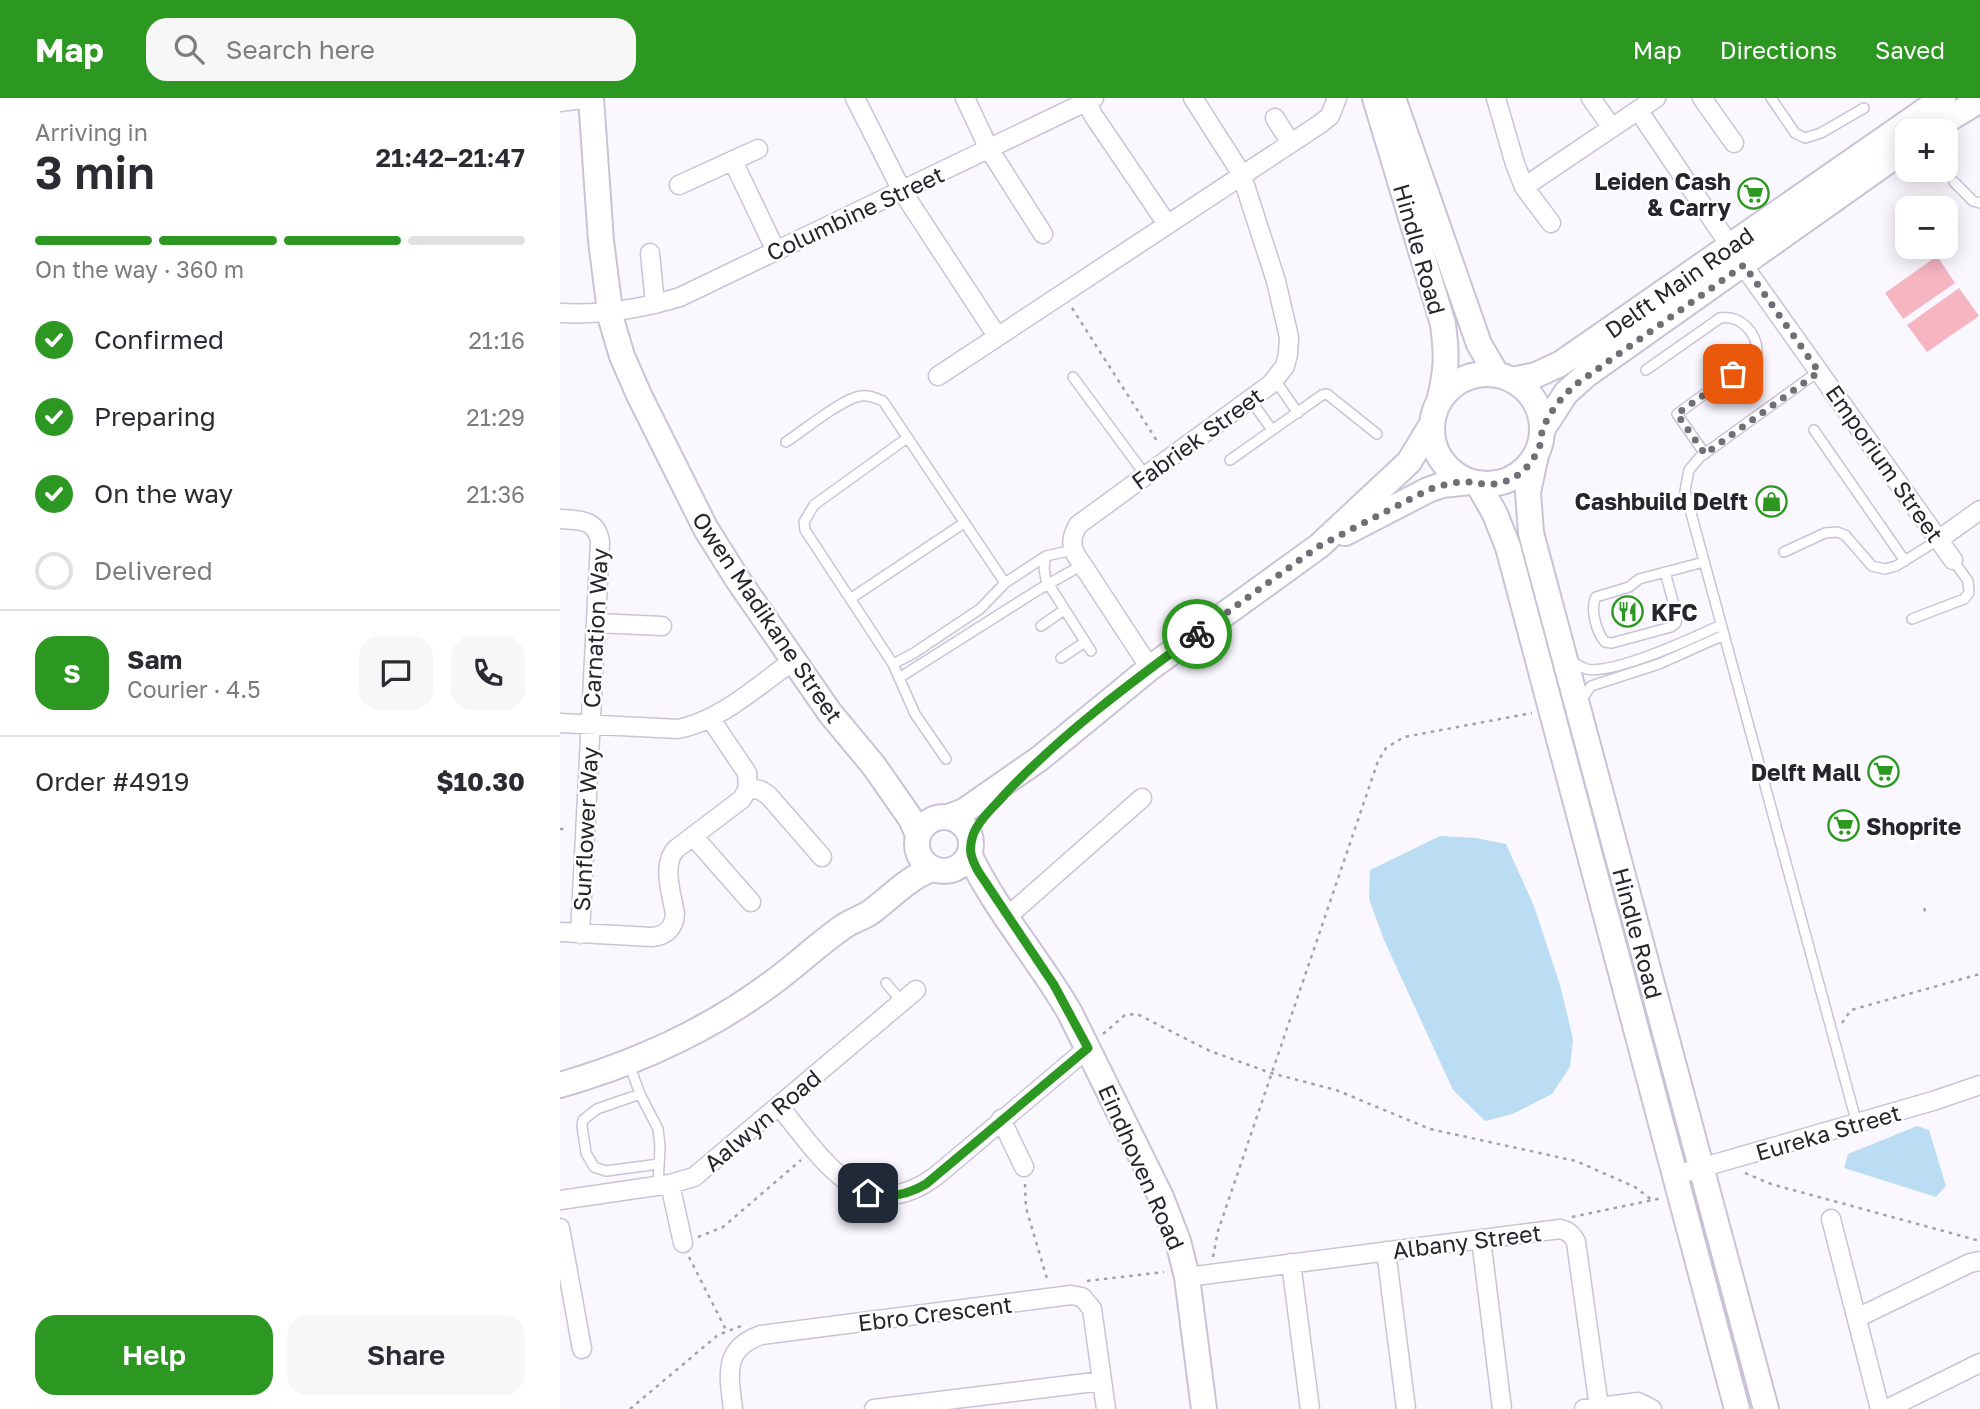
<!DOCTYPE html>
<html lang="en">
<head>
<meta charset="utf-8">
<style>
  body { margin:0; font-family:"Golos Text",sans-serif; background:#f7f7f7; color:#2b2b33; height:100vh; display:flex; flex-direction:column; font-size:26px; white-space:nowrap }
  * { box-sizing:border-box; margin:0 }
  p { font-size:23px; color:#7c7c81 }
  .icon { flex:none; width:38px; height:38px; fill:none; stroke:currentColor; stroke-width:2; stroke-linecap:round; stroke-linejoin:round }
  .map { position:relative; flex:1; overflow:hidden }
  .panel { display:flex; flex-direction:column; background:#fff; width:560px }
  .panel>* { flex:none }
  .buttons { position:absolute; left:1335px; top:21px; display:grid; gap:14px }
  .buttons a { display:grid; place-items:center; width:63px; height:63px; border-radius:14px; background:#fff; box-shadow:0 4px 18px #0003; font-size:35px }
  .pin { position:absolute; display:grid; place-items:center; width:60px; height:60px; color:#fff; margin:-30px; border-radius:14px; box-shadow:0 4px 10px #0006 }
  .courier { position:absolute; display:grid; place-items:center; width:70px; height:70px; margin:-35px; border:5px solid #2c9721; border-radius:50%; background:#fff; color:#222; box-shadow:0 2px 9px #0007 }
  .summary em { font-style:normal; font-weight:600 }
  .summary div { display:flex; flex-direction:column-reverse }
  .summary { display:flex; align-items:center; justify-content:space-between; height:119px; padding:0 35px }
  h1 { font-size:46px; font-weight:600; line-height:52px }
  .bar { display:grid; grid-template-columns:repeat(4,1fr); gap:10px 7px; align-content:center; height:84px; padding:0 35px }
  .bar i { height:9px; border-radius:5px; background:#e1e1e2 }
  .bar .current { background:#2c9721 }
  .bar p { grid-column:span 4 }
  .line { display:flex; align-items:center; gap:18px; padding:0 35px; border-top:2px solid #e1e1e2 }
  .line div { flex:1 }
  .round { display:grid; place-items:center; flex:none; width:74px; height:74px; border-radius:21px; background:#f7f7f7 }
  ol { padding:0 35px; list-style:none }
  li { display:flex; align-items:center; gap:21px; height:77px }
  li p { margin-inline-start:auto }
  li .icon { padding:7px; border-radius:50%; background:#2c9721; color:#fff; stroke-width:4 }
  li:last-child { color:#7c7c81 }
  li i { width:38px; height:38px; border:4px solid #e1e1e2; border-radius:50% }
  .button { display:flex; gap:14px; margin-top:auto; padding:14px 35px }
  .button a { flex:1; height:80px; border-radius:21px; background:#2c9721; color:#fff; font-size:28px; font-weight:600; line-height:80px; text-align:center }
  .button a+a { background:#f7f7f7; color:#2b2b33 }
  header { display:flex; align-items:center; gap:42px; box-sizing:border-box; height:98px; padding:0 35px; background:#2c9721; color:#fff }
  header strong { font-size:33px }
  nav { display:flex; gap:38px; margin-inline-start:auto; font-size:24px }
  .search { width:490px; height:63px; background:#f7f7f7; display:flex; align-items:center; gap:18px; box-sizing:border-box; padding:0 24px; border-radius:21px; color:#7c7c81; font-size:26px }
  main { display:flex; flex:1; min-height:0 }
  .map>svg:first-child { display:block }
</style>
</head>
<body>
<header>
<strong>Map</strong>
<div class="search"><svg class="icon" aria-label="search" viewBox="0 0 24 24"><circle cx="10" cy="10" r="6"/><path d="M15 15l6 6"/></svg>Search here</div>
<nav><a>Map</a><a>Directions</a><a>Saved</a></nav>
</header>
<main>
<section class="panel">
<div class="summary"><div><h1>3 min</h1><p>Arriving in</p></div><em>21:42–21:47</em></div>
<div class="bar"><i class="current"></i><i class="current"></i><i class="current"></i><i></i><p>On the way · 360 m</p></div>
<ol>
<li><svg class="icon" aria-label="check" viewBox="0 0 24 24"><path d="M5 12l5 5 9-10"/></svg>Confirmed<p>21:16</p></li>
<li><svg class="icon" aria-label="check" viewBox="0 0 24 24"><path d="M5 12l5 5 9-10"/></svg>Preparing<p>21:29</p></li>
<li><svg class="icon" aria-label="check" viewBox="0 0 24 24"><path d="M5 12l5 5 9-10"/></svg>On the way<p>21:36</p></li>
<li><i></i>Delivered</li>
</ol>
<div class="line" style="height:126px"><b class="round" style="background:#2c9721;color:#fff">S</b><div><b>Sam</b><p>Courier · 4.5</p></div><a class="round"><svg class="icon" aria-label="chat" viewBox="0 0 24 24"><path d="M4 5h16v11H9l-5 4z"/></svg></a><a class="round"><svg class="icon" aria-label="phone" viewBox="0 0 24 24"><path d="M5 4h4l2 5-3 2q2 4 5 5l2-3 5 2v4C11 20 4 13 5 4z"/></svg></a></div>
<div class="line" style="height:91px"><div>Order #4919</div><b>$10.30</b></div>
<div class="button"><a>Help</a><a>Share</a></div>
</section>
<div class="map">
<svg width="1420" height="1311" viewBox="0 0 1420 1311">
  <rect width="100%" height="100%" fill="#faf7ff"/>
  <path fill="#f5b6c2" d="M1377 158 1395 185 1343 221 1325 195Z
    M1399 190 1419 218 1367 254 1347 227Z"/>
  <path fill="#bbddf4" d="M880 738 916 740 946 746 974 808 1000 887 1013 941 1010 969 992 996 953 1016 925 1023 893 992 824 842 809 801 810 772Z
    M1357 1028 1369 1032 1386 1088 1376 1099 1284 1070 1288 1056Z"/>
  <g fill="none" stroke-linecap="round" stroke-linejoin="round">
    <defs>
      <path id="lane" d="M1211 0 1235 35 1245 40 1261 35 1304 10
        M1380 72 1387 76
        M1394 84 1413 103 1420 105
        M1086 272 1160 220C1180 216 1197 235 1197 253L1192 262 1117 316 1145 356
        M1259 273 1140 359 1129 372 1125 393 1297 1026
        M513 279 586 378
        M715 282 738 315
        M690 301 712 332
        M1254 332 1345 463
        M347 340 254 407 244 424 245 432 333 566 355 616 386 661
        M226 344C243 333 283 300 301 298 309 297 316 300 323 303L445 485
        M670 362 762 297 767 296 817 336
        M1224 454 1265 435 1277 434 1285 437 1312 468 1325 471 1336 468 1378 442
        M486 458 484 470 486 482 531 553
        M1105 474 1117 518 1116 525 1111 529 1052 545 1045 544C1036 534 1030 510 1036 499L1069 489 1079 481 1144 464
        M290 501 404 425
        M1352 521 1404 501 1409 495 1408 483 1393 462
        M481 528 504 512
        M501 560 525 544
        M1012 563C1016 566 1021 569 1026 571 1054 577 1133 540 1161 527
        M333 566 354 555 420 511 445 485 486 458 513 452
        M339 580 478 492 522 467
        M1021 602 1031 588 1099 566 1164 537
        M326 885 342 904
        M69 966 80 996 98 1031 100 1048 98 1088
        M80 996 37 1011 23 1022 22 1028 26 1055 34 1069 46 1073 99 1066"/>
      <path id="street" d="M295 0 342 93 437 238
        M405 0 429 51 483 136
        M525 0 533 17 607 126
        M936 0 955 66 964 89 991 125
        M1031 0 1052 30
        M1142 0 1174 45
        M0 4 30 0
        M1078 12 1183 167 1393 462
        M715 20 730 44
        M173 63 216 153
        M119 87 198 51
        M964 89 1096 0
        M90 155 95 206
        M0 215C40 217 81 211 120 199L534 0
        M378 278 760 26 770 18 777 0
        M0 421C19 422 37 421 40 444L20 836
        M1378 442 1420 412
        M36 525 102 528
        M590 570 516 457C510 446 512 438 518 427L711 286 725 268 728 256 729 239 716 183 681 75 633 0
        M0 625 118 631C161 623 198 587 233 563
        M188 690 200 692 208 697 262 759
        M133 738 191 804
        M448 818 582 700
        M0 834 92 839C106 838 114 830 115 816 112 797 101 766 116 751L182 701 188 690 187 675 150 620
        M219 1008C262 1060 303 1132 376 1078L528 950
        M441 1021 464 1069
        M1116 1077 1373 1003 1420 987
        M110 1086 123 1145
        M0 1102 110 1086 134 1079 356 892
        M1271 1121 1320 1311
        M0 1130 22 1251
        M921 1141 942 1311
        M826 1153 846 1311
        M731 1165 750 1311
        M627 1179 1000 1131C1008 1133 1012 1136 1016 1144L1039 1309
        M1297 1220 1410 1165 1420 1163
        M173 1311C169 1277 162 1251 201 1237L511 1197 522 1199 532 1211 546 1311
        M314 1311 542 1283
        M1024 1311 1078 1304 1092 1311
        M1327 1311 1420 1265"/>
      <path id="secondary" d="M31 0 41 143 51 221 62 258 79 297 146 431 178 482 270 615 314 668 351 721 358 737
        M815 0 883 226C887 256 887 273 879 303
        M833 0 919 246 937 277
        M1369 33 1420 2
        M872 331a55 55 0 1 1 110 0a55 55 0 1 1-110 0Z
        M952 282 976 277 1000 266 1383 0
        M982 332 1006 295 1026 277 1348 49
        M976 357 968 394 971 435 1206 1311
        M918 386 935 416 948 449 1177 1311
        M785 435 868 392 882 387 910 384
        M388 719 404 713 479 661 590 570 759 448 849 364 872 326
        M357 746a27 27 0 1 1 54 0a27 27 0 1 1-54 0Z
        M409 756C436 813 479 861 510 915L601 1099 618 1143 627 1179 644 1311
        M0 987C80 964 154 930 220 879 241 863 261 844 283 829 291 823 302 820 311 814 331 799 348 780 372 771"/>
    </defs>
    <use href="#lane" stroke="#cac3d7" stroke-width="12"/>
    <use href="#street" stroke="#cac3d7" stroke-width="21"/>
    <use href="#secondary" stroke="#cac3d7" stroke-width="28"/>
    <path stroke="#a4a1a9" stroke-width="2.5" stroke-dasharray="3.5 5" stroke-linecap="butt" d="M512 210 599 346
      M0 731H8
      M1364 810 1366 816
      M1282 925 1291 912 1420 876
      M543 936 565 917 577 916 650 953 711 975 776 992 870 1031 1016 1063 1075 1089 1092 1102
      M1185 1075 1211 1086 1420 1143
      M465 1086 466 1110 488 1184
      M1012 1119 1102 1100
      M138 1139 163 1129 241 1062
      M129 1159 167 1234
      M653 1159 658 1133 818 663 826 650 844 639 972 615
      M527 1183 604 1174
      M70 1311 158 1237 181 1228"/>
    <use href="#lane" stroke="#fff" stroke-width="9"/>
    <use href="#street" stroke="#fff" stroke-width="18"/>
    <use href="#secondary" stroke="#fff" stroke-width="24"/>
  </g>
  <g fill="none" stroke-linecap="round" stroke-linejoin="round">
    <path stroke="#716e76" stroke-width="7" stroke-dasharray="0 12.6" d="M637 536 759 448 868 392C881 387 897 383 911 384 922 386 932 388 943 384 961 379 974 364 980 347 981 341 981 336 983 331 989 314 1002 299 1015 287L1184 167 1259 274 1145 356 1117 316 1173 276"/>
    <path stroke="#2c9721" stroke-width="9" d="M308 1095C329 1101 347 1097 366 1086L528 950 494 887 418 773C411 760 408 752 413 737 419 721 435 708 446 695 503 635 570 585 637 536"/>
  </g>
  <defs>
    <symbol id="supermarket-ring" viewBox="-11 -11 22 22"><circle r="9.5" fill="#fff" stroke="#2c9721" stroke-width="1.5"/><path d="M-6-5.5h2.5l.6 2H6L4.5 2H-2.5L-4.4-4H-6ZM-1.5 3.2a1.3 1.3 0 1 0 .1 0ZM3 3.2a1.3 1.3 0 1 0 .1 0Z" fill="#2c9721"/></symbol>
    <symbol id="shop-ring" viewBox="-11 -11 22 22"><circle r="9.5" fill="#fff" stroke="#2c9721" stroke-width="1.5"/><path d="M-5-2.5h2.3a2.7 3.5 0 0 1 5.4 0H5L5.5 6h-11ZM-1.5-2.5h3a1.5 2.3 0 0 0-3 0Z" fill="#2c9721"/></symbol>
    <symbol id="restaurant-ring" viewBox="-11 -11 22 22"><circle r="9.5" fill="#fff" stroke="#2c9721" stroke-width="1.5"/><path d="M-5-6h1v4h1v-4h1v4h1v-4h1v5L-1.5 .5V6h-2V.5L-5-1ZM5-6V6H3V1.5H1.5Q1.5-4 5-6Z" fill="#2c9721"/></symbol>
  </defs>
  <g fill-rule="evenodd">
    <use href="#supermarket-ring" x="1176" y="78" width="35" height="35"/>
    <use href="#shop-ring" x="1194" y="386" width="35" height="35"/>
    <use href="#restaurant-ring" x="1050" y="496" width="35" height="35"/>
    <use href="#supermarket-ring" x="1306" y="656" width="35" height="35"/>
    <use href="#supermarket-ring" x="1266" y="710" width="35" height="35"/>
  </g>
  <g text-anchor="middle" dominant-baseline="central" stroke-width="5" stroke-linejoin="round" paint-order="stroke">
    <g font-size="23" font-weight="bold" fill="#27242c" stroke="#fff" text-anchor="end">
      <text x="1171" y="83">Leiden Cash<tspan x="1171" dy="26">&amp; Carry</tspan></text>
      <text x="1188" y="403">Cashbuild Delft</text>
      <text x="1091" y="514" text-anchor="start">KFC</text>
      <text x="1301" y="674">Delft Mall</text>
      <text x="1306" y="728" text-anchor="start">Shoprite</text>
    </g>
    <g font-size="23" fill="#27242c" stroke="#fff">
      <text transform="translate(295 115) rotate(-25)">Columbine Street</text>
      <text transform="translate(860 151) rotate(74)">Hindle Road</text>
      <text transform="translate(1119 184) rotate(-35)">Delft Main Road</text>
      <text transform="translate(637 340) rotate(-36)">Fabriek Street</text>
      <text transform="translate(1325 365) rotate(55)">Emporium Street</text>
      <text transform="translate(208 519) rotate(56)">Owen Madikane Street</text>
      <text transform="translate(35 530) rotate(-87)">Carnation Way</text>
      <text transform="translate(25 731) rotate(-87)">Sunflower Way</text>
      <text transform="translate(1078 835) rotate(75)">Hindle Road</text>
      <text transform="translate(202 1022) rotate(-40)">Aalwyn Road</text>
      <text transform="translate(1268 1034) rotate(-16)">Eureka Street</text>
      <text transform="translate(582 1069) rotate(66)">Eindhoven Road</text>
      <text transform="translate(907 1143) rotate(-7)">Albany Street</text>
      <text transform="translate(375 1215) rotate(-7)">Ebro Crescent</text>
    </g>
  </g>
</svg>
<div class="buttons">
<a>+</a>
<a>−</a>
</div>
<div class="pin" style="left:1173px;top:276px;background:#ea580c"><svg class="icon" aria-label="bag" viewBox="0 0 24 24"><path d="M5 8h14l-1 12H6zM9 8a3 3 0 0 1 6 0"/></svg></div>
<div class="pin" style="left:308px;top:1095px;background:#1f2937"><svg class="icon" aria-label="home" viewBox="0 0 24 24"><path d="M3 11l9-7 9 7M6 9v11h12V9"/></svg></div>
<div class="courier" style="left:637px;top:536px"><svg class="icon" aria-label="bike" viewBox="0 0 24 24"><circle cx="6" cy="16" r="4"/><circle cx="18" cy="16" r="4"/><path d="M6 16l4-8h5l3 8M10 8l3 8H6M13 5h3"/></svg></div>
</div>
</main>
</body>
</html>
